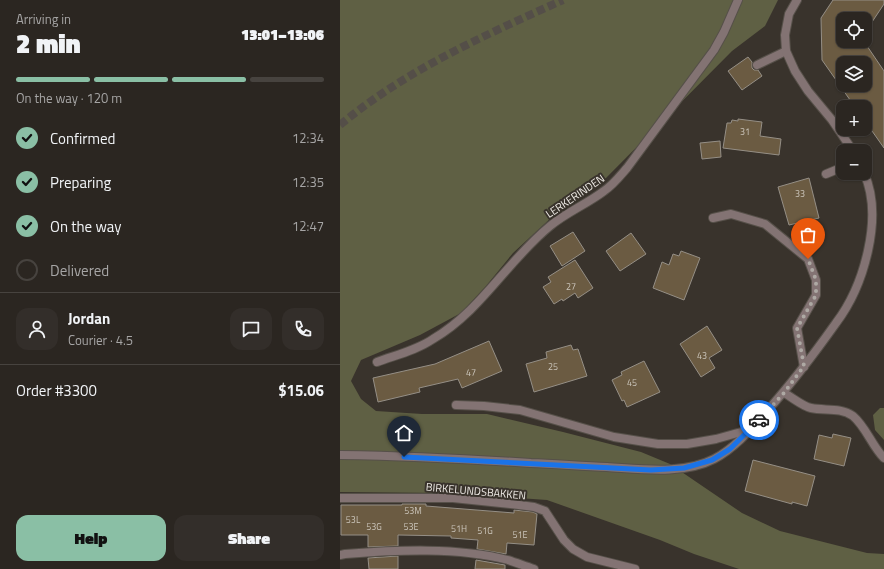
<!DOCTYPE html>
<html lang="en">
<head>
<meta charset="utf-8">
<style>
  body { margin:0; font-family:"Titillium Web",sans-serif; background:#332e2a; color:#f1f3f6; height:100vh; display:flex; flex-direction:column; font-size:15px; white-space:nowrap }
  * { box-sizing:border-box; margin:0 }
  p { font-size:13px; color:#a6a5a5 }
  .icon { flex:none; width:22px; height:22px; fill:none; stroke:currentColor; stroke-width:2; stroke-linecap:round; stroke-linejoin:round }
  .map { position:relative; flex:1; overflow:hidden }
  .panel { display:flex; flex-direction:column; background:#2b2621; width:340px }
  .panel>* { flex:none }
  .tools { position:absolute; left:496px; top:12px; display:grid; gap:8px }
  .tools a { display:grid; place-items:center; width:36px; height:36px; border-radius:8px; background:#2b2621; box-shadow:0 1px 3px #0004,0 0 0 1px #47433f; font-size:20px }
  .pin { position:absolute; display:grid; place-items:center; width:34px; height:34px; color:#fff; margin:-41px -17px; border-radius:50% 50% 50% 0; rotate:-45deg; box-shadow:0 0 4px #0007 }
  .pin .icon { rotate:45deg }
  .courier { position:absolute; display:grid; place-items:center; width:40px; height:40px; margin:-20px; border:3px solid #1a73e8; border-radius:50%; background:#fff; color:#222; box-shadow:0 1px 5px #0007 }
  .head em { font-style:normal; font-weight:800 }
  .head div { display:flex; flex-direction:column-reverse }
  .head { display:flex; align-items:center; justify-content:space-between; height:68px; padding:0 16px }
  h1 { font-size:26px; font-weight:800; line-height:30px }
  .bar { display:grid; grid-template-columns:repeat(4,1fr); gap:6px 4px; align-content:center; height:48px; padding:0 16px }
  .bar i { height:5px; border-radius:3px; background:#47433f }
  .bar .selected { background:#8abfa5 }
  .bar p { grid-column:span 4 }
  .line { display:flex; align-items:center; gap:10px; padding:0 16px; border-top:1px solid #47433f }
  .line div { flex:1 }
  .round { display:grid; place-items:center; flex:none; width:42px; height:42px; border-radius:12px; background:#332e2a }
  ol { padding:0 16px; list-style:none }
  li { display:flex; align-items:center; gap:12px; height:44px }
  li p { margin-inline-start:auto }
  li .icon { padding:4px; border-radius:50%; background:#8abfa5; color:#111; stroke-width:4 }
  li:last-child { color:#a6a5a5 }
  li i { width:22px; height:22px; border:2px solid #47433f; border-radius:50% }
  .action { display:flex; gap:8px; margin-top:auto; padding:8px 16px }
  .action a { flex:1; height:46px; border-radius:12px; background:#8abfa5; color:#111; font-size:16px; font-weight:800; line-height:46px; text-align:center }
  .action a+a { background:#332e2a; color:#f1f3f6 }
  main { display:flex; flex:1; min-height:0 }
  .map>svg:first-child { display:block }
</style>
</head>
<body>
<main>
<section class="panel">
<div class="head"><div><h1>2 min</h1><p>Arriving in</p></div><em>13:01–13:06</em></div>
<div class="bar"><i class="selected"></i><i class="selected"></i><i class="selected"></i><i></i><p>On the way · 120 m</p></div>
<ol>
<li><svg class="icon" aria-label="check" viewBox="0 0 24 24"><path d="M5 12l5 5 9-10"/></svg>Confirmed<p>12:34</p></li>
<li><svg class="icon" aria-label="check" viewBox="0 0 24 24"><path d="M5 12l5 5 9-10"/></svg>Preparing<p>12:35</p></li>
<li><svg class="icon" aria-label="check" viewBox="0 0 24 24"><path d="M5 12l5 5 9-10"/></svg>On the way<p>12:47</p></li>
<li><i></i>Delivered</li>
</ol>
<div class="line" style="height:72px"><a class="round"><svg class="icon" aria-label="person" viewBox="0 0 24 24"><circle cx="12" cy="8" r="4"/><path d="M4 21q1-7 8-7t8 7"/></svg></a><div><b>Jordan</b><p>Courier · 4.5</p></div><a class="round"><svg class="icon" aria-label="chat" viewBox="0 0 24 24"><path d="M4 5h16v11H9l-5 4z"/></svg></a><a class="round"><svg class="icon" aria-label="phone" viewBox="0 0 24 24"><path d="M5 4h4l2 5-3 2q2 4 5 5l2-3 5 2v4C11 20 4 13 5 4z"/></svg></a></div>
<div class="line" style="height:52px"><div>Order #3300</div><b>$15.06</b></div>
<div class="action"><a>Help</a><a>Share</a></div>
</section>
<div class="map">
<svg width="544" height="569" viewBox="0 0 544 569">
  <rect width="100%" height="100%" fill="#39332c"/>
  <path fill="#5f6044" d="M0 0H438L425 26 392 51 266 178 226 204 173 253 146 286 121 313 80 335 21 360 11 381 21 399 36 411 82 414H147L223 432 301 452 330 464 402 513 440 531 527 553 544 554V569H399L354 554 320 540 207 500 106 493 0 492Z
    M540 408H544V440L535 430 533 415Z"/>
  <path fill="#6b5b42" stroke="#958f86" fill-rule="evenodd" d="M493 0H544V4L526 31 527 46 544 71V148L525 121V107H515L482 60 481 18ZM503 19H525V41H503ZM503 63H525V85H503Z
    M408 57 412 62V68L414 70H418L422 76 402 90 388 71Z
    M398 119 422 122 420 136 441 139 439 155 383 148 387 123H391L392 120 398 121Z
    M380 141 381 157 362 159 360 143Z
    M469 178 479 218 449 225 438 187Z
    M233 232 245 251 222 266 210 246Z
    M291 233 306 254 280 271 266 251Z
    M341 251 360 258 344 300 313 288 322 262 329 265 333 254 339 256Z
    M235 260 253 288 238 298 235 293 223 301 222 299 214 304 203 287 211 282 208 277Z
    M367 326 382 350 369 358 375 368 361 377 340 344Z
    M149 341 162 371 122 388 118 379 79 388 80 392 38 402 33 378 95 364Z
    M231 345 233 350 238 349 247 376 194 392 186 364 207 358 206 352Z
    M304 361 320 392 287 407 284 400 282 401 272 380 282 375 281 372Z
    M493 434 511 438 504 466 474 459 479 435 492 438Z
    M413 460 475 476 467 506 452 502V504L405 491Z
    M62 504H86V506L174 513V510L193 512 197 514 194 545 167 543 166 554 137 549 138 540 111 538V536L58 535V546L28 547V535H1V505H62Z
    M58 556V569H29L28 558Z
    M136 560 165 565V569H135Z"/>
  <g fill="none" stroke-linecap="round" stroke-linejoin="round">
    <path stroke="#544e48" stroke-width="8" stroke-dasharray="8 4" stroke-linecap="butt" d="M0 125C66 70 145 35 223 0"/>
    <defs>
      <path id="service" d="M417 65 446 51
        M486 174 503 167
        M373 218 391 214 425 224 468 259 476 280V295L457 328 464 367
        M444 393C452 397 462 406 471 408 485 411 500 407 513 416 526 427 532 446 544 458
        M116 405 144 406 180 410 274 437 318 444H347L376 439 412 429
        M0 498H113L179 505 194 507 205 511 224 540 233 549 247 557 295 569
        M0 555 5 554C57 550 118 547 168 560 177 563 185 566 194 569"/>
      <path id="minor" d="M457 0 449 14 445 35 446 51 455 71 468 91 492 120 513 151
        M37 362C56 355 77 350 93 339 141 311 168 260 210 226 227 212 247 204 264 191 273 185 280 176 287 168L374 50 384 32 398 0
        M0 455C64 456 128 459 191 463 216 464 242 466 267 467 301 469 343 475 374 459 395 448 411 429 427 411 452 383 474 354 496 323 524 286 544 217 524 173"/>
    </defs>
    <use href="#service" stroke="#565049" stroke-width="10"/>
    <use href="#minor" stroke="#565049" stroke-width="10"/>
    <use href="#service" stroke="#837373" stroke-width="8"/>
    <use href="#minor" stroke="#837373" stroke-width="8"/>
  </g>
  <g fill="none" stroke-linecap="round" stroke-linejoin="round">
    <path stroke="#aea9a4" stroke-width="4" stroke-dasharray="0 7.2" d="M419 420 444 393 464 366 457 328 476 295V280L468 259"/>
    <path stroke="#1a73e8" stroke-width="5" d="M64 457 311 470 344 468 372 460 390 449 419 420"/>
  </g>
  <g text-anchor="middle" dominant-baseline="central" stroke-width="4" stroke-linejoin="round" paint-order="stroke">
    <g font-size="9" fill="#ccc6bc">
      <text x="405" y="131">31</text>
      <text x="460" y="193">33</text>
      <text x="231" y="286">27</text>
      <text x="362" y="355">43</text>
      <text x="213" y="366">25</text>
      <text x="131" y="372">47</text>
      <text x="292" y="382">45</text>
      <text x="73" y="510">53M</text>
      <text x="13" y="519">53L</text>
      <text x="34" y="526">53G</text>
      <text x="71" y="526">53E</text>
      <text x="119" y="528">51H</text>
      <text x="145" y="530">51G</text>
      <text x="180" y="534">51E</text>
    </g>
    <g font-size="11" fill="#ede9e4" stroke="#39332c">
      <text transform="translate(235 196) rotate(-34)">LERKERINDEN</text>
      <text transform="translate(136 491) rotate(5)">BIRKELUNDSBAKKEN</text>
    </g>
  </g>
</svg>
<div class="tools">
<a><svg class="icon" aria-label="locate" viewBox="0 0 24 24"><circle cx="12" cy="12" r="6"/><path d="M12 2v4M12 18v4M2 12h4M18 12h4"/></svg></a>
<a><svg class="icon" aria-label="layers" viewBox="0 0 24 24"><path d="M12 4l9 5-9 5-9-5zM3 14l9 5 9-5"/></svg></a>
<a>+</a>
<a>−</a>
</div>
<div class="pin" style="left:468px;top:259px;background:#ea580c"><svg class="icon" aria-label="bag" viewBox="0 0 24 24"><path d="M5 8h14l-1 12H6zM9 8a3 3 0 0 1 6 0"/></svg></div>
<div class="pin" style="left:64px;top:457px;background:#1f2937"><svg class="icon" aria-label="home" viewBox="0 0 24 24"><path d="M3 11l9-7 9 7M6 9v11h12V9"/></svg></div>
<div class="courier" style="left:419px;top:420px"><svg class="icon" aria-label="car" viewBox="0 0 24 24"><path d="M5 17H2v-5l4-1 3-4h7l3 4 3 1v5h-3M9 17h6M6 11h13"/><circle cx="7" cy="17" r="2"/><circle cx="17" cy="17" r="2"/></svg></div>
</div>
</main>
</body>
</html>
